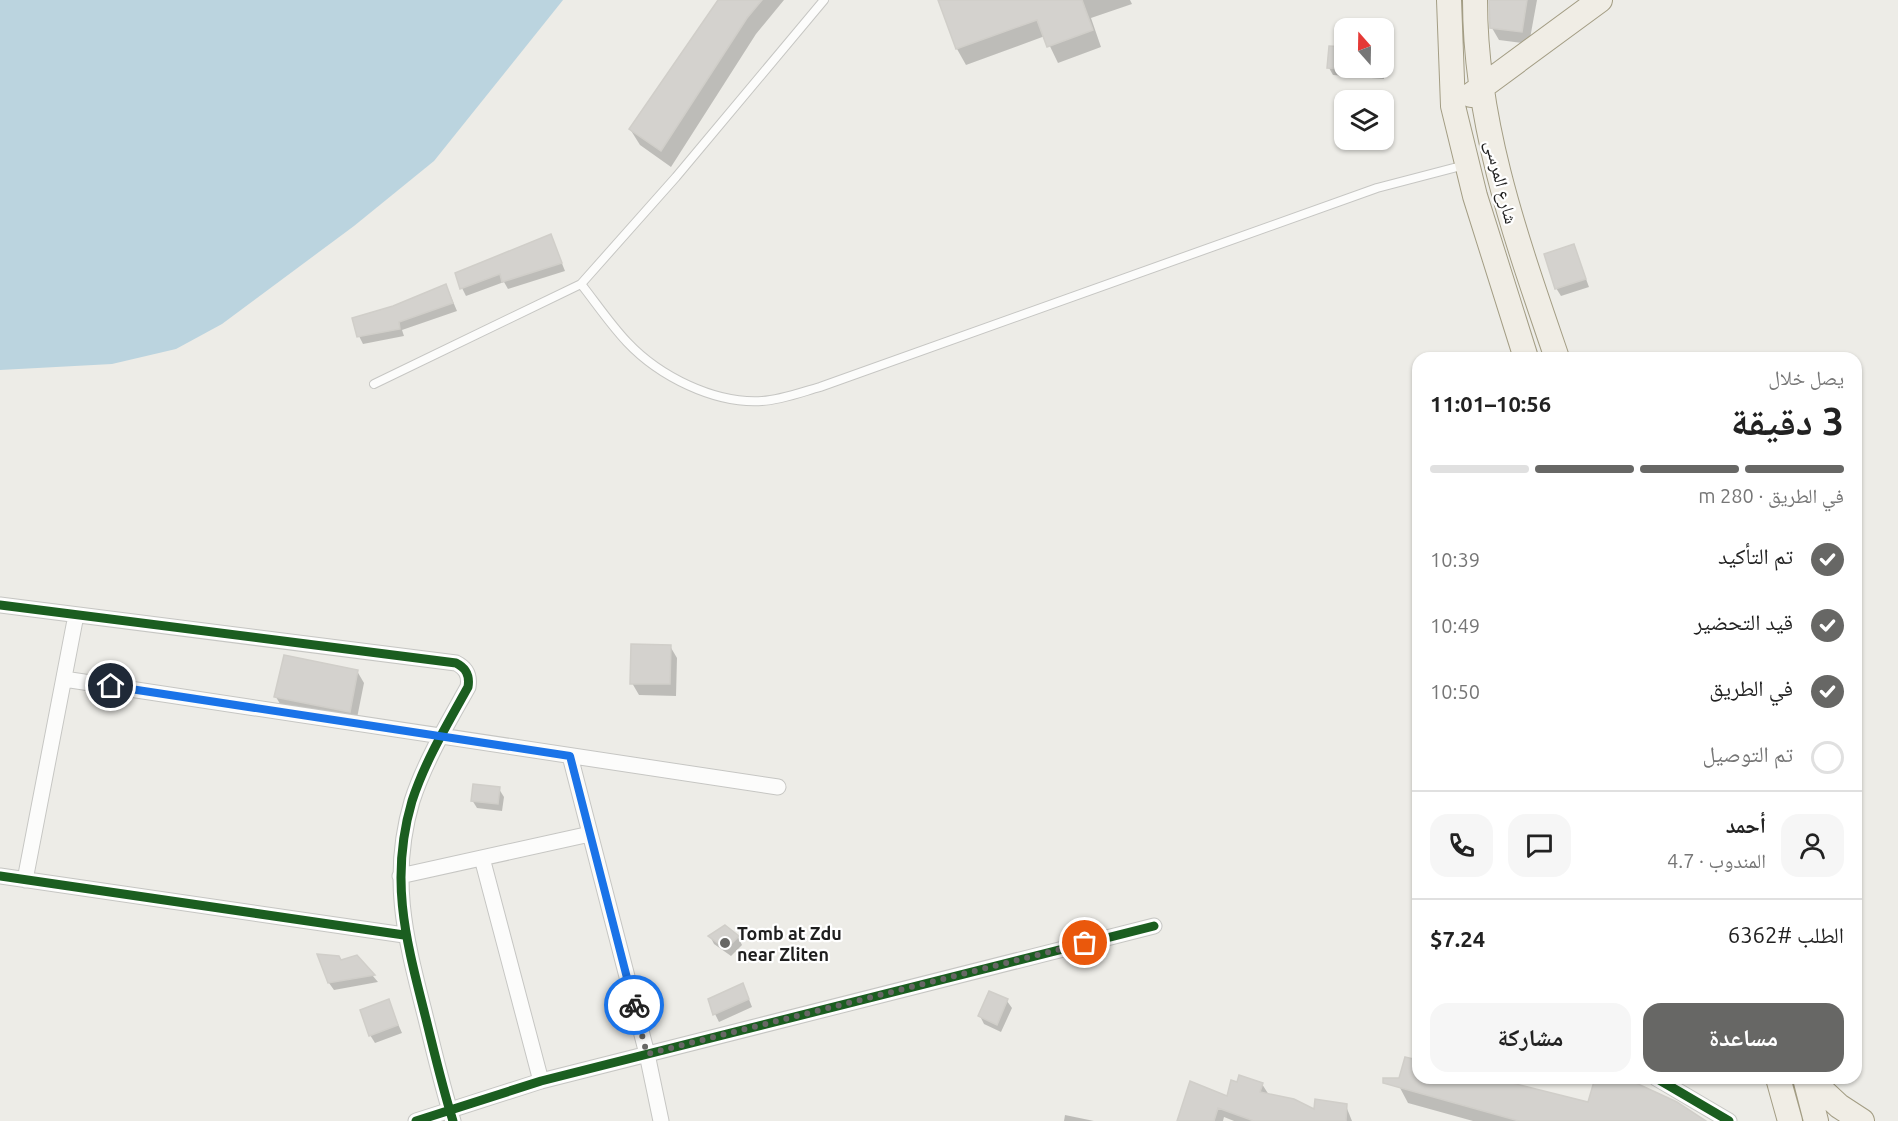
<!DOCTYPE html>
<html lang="ar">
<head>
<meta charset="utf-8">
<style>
  body { margin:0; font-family:Ubuntu,"Noto Naskh Arabic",sans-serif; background:#f6f6f6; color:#222; direction:rtl; height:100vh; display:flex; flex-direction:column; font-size:22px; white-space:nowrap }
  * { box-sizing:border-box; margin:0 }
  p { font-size:20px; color:#767676 }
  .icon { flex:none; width:33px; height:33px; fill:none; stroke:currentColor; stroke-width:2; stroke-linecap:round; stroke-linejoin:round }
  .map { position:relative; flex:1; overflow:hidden; direction:ltr }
  .sheet { position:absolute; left:1412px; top:352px; width:450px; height:732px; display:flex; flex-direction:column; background:#fff; border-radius:18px; box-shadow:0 2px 4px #0004; direction:rtl }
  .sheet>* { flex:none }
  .needle { width:39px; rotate:340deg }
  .tools { position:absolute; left:1334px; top:18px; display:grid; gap:12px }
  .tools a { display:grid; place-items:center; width:60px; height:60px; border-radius:12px; background:#fff; box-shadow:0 2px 4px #0004; font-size:30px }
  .pin { position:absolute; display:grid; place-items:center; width:51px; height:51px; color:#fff; margin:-26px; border:3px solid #fff; border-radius:50%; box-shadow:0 2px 6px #0007 }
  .courier { position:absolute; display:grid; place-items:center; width:60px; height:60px; margin:-30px; border:4px solid #1a73e8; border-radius:50%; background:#fff; color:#222; box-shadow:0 2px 8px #0007 }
  .overview em { font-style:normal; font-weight:700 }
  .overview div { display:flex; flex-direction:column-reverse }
  .overview { display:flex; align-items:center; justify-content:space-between; height:102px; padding:0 18px }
  h1 { font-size:39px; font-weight:700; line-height:45px }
  .bar { display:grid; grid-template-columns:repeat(4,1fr); gap:9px 6px; align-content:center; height:72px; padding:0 18px }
  .bar i { height:8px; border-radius:4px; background:#e0e0e0 }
  .bar .current { background:#676765 }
  .bar p { grid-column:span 4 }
  .line { display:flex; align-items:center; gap:15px; padding:0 18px; border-top:2px solid #e0e0e0 }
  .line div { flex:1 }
  .round { display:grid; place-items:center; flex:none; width:63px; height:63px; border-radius:18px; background:#f6f6f6 }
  ol { padding:0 18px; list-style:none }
  li { display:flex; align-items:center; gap:18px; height:66px }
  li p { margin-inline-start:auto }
  li .icon { padding:6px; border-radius:50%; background:#676765; color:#fff; stroke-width:4 }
  li:last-child { color:#767676 }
  li i { width:33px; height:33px; border:3px solid #e0e0e0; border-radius:50% }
  .button { display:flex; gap:12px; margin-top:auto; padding:12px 18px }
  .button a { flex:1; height:69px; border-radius:18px; background:#676765; color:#fff; font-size:24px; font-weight:700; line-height:69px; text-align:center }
  .button a+a { background:#f6f6f6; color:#222 }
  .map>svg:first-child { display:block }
</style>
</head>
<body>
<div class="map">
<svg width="1898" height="1121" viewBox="0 0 1898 1121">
  <rect width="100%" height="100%" fill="#edece7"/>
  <path fill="#bbd4df" d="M0 0H563L434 161 354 226 222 324 176 349 112 364 0 370Z"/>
  <path fill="#0003" d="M720 0H784L756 34 671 167 640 145 630 129Z
    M945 0H1130L1132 4 1091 18 1101 47 1058 63 1045 36 966 65 957 49 940 2Z
    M1491 0H1537L1529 44 1499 40 1492 28Z
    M1344 48V68H1383V55L1384 79 1333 75 1329 68Z
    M551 236 565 271 508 289 504 282 466 296 462 288Z
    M1574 246 1589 287 1561 296 1556 288Z
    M446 285 457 311 402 330 404 336 363 344 359 336 393 308Z
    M670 646 677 658 676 696 639 695 632 683Z
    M357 671 364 683 356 723 283 709 276 697Z
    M499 789 504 797 502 811 477 808 472 800Z
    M710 936 738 937 742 945 731 956 714 944Z
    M357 957 378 982 334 990 329 983Z
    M743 984 752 1007 719 1022 715 1014Z
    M990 993 1007 1001 1012 1008 1001 1032 984 1024 980 1016Z
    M388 1001 402 1033 375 1043 370 1035Z
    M1418 1078 1589 1103 1703 1121H1473L1408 1103 1399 1086Z
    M1262 1084 1269 1095 1315 1111 1346 1106 1352 1121H1234L1224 1117 1223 1121H1179Z
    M1065 1115 1094 1121H1064Z"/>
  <path fill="#d4d2ce" stroke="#d0cec9" stroke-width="1.5" d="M718 0H762L747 18 661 151 629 129Z
    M938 0H1082L1093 30 1047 47 1037 20 956 49Z
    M1489 0H1527L1522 32 1490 28Z
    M1329 46 1344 47V69L1327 68Z
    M551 234 562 263 502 282 500 274 460 289 455 273Z
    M1574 244 1586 279 1555 289 1544 254Z
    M446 284 453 303 399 322 400 329 357 337 352 318 393 306Z
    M631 644 671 645 670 684H630Z
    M284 655 358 670 350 712 274 697Z
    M473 784 500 787 498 804 471 801Z
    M725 925 739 936 726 949 708 936Z
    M317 954 339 956 341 960 357 955 375 975 328 983Z
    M743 983 749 999 713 1015 708 999Z
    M989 991 1008 999 997 1025 978 1016Z
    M389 999 398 1025 369 1036 360 1010Z
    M1405 1057 1418 1060V1078H1492L1588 1102 1595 1078H1625L1677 1102 1706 1121H1519L1383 1083V1078H1399Z
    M1239 1075 1263 1083 1260 1092 1294 1099 1314 1109 1315 1099 1347 1104 1346 1121H1254L1218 1108 1214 1121H1177L1190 1081 1227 1096 1231 1080 1237 1082Z"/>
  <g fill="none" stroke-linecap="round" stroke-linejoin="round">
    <defs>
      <path id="service" d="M581 284C596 303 610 324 627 342 659 376 714 404 762 401 781 400 802 392 820 387L1377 188 1465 165
        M374 384 581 284 676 177 824 0"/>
      <path id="minor" d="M0 605 456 663C466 668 470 675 468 687 448 723 425 761 412 801 389 879 406 940 425 1015 434 1051 442 1086 453 1121
        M64 679 778 787
        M570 756 647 1054 661 1121
        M482 858 541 1081
        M0 876 404 935
        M400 876 590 834
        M25 880 76 615
        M1656 1078 1729 1121
        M416 1121 541 1081 1154 926"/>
      <path id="primary" d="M1449 0 1453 106 1475 196 1526 358
        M1475 0C1475 125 1517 241 1557 358
        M1471 95 1600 0
        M1778 1078 1790 1121
        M1805 1078 1816 1121
        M1809 1078 1839 1106 1862 1121"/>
    </defs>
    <use href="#service" stroke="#c6c6c3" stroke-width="10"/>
    <use href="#minor" stroke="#c6c6c3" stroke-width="17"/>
    <use href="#primary" stroke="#a39d84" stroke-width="26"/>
    <use href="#service" stroke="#fcfcfb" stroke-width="8"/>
    <use href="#minor" stroke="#fcfcfb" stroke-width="15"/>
    <use href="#primary" stroke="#f0ede5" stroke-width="24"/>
    <defs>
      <path id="cycleway" d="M0 605 456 663C466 668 470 675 468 687 448 723 425 761 412 801 389 879 406 940 425 1015 434 1051 442 1086 453 1121
        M0 876 404 935
        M1656 1078 1729 1121
        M416 1121 541 1081 1154 926"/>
    </defs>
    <use href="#cycleway" stroke="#fff" stroke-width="13"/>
    <use href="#cycleway" stroke="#1b5e20" stroke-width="9"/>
  </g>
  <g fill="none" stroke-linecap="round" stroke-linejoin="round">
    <path stroke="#676765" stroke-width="6" stroke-dasharray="0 10.8" d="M634 1005 647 1054 1085 943"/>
    <path stroke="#1a73e8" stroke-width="8" d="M111 686 570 756 634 1005"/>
  </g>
  <circle fill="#676765" stroke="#fff" stroke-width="2" cx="725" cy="943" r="6"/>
  <g text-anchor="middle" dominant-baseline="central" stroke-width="4.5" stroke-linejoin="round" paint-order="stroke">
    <g font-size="18" fill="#1f1f1f" stroke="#fff">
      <text transform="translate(1502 182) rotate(76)">شارع المرسى</text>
    </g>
    <g font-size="18" font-weight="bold" fill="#1f1f1f" stroke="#fff" text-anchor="start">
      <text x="737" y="933">Tomb at Zdu<tspan x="737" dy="21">near Zliten</tspan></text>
    </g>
  </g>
</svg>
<div class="tools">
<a><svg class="needle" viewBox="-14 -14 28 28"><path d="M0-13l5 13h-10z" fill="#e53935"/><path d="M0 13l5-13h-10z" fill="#767676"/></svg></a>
<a><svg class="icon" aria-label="layers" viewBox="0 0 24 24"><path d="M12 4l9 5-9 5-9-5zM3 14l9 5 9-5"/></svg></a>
</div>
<div class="pin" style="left:1085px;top:943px;background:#ea580c"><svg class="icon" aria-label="bag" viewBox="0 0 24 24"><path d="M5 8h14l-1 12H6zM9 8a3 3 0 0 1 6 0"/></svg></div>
<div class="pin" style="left:111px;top:686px;background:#1f2937"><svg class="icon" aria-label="home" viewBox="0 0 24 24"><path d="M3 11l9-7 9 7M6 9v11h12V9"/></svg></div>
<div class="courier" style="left:634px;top:1005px"><svg class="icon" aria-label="bike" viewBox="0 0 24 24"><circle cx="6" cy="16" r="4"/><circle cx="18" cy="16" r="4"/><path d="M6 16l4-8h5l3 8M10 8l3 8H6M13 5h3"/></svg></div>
<section class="sheet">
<div class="overview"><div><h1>3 دقيقة</h1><p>يصل خلال</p></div><em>10:56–11:01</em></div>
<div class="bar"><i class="current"></i><i class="current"></i><i class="current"></i><i></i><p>في الطريق · 280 m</p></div>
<ol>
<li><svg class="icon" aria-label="check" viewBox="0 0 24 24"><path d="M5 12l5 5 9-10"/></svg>تم التأكيد<p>10:39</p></li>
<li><svg class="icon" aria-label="check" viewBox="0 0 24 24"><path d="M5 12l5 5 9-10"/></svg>قيد التحضير<p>10:49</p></li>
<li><svg class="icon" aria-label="check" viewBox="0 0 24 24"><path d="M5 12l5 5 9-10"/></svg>في الطريق<p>10:50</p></li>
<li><i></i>تم التوصيل</li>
</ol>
<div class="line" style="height:108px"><a class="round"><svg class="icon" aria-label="person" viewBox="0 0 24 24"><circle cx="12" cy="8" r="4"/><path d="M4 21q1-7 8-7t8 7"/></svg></a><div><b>أحمد</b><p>المندوب · 4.7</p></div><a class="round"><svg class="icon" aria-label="chat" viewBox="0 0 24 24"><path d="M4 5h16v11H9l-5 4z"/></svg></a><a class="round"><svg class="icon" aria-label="phone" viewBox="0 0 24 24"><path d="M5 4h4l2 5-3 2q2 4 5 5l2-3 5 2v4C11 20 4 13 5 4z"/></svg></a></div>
<div class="line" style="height:78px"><div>الطلب #6362</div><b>$7.24</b></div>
<div class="button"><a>مساعدة</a><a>مشاركة</a></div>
</section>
</div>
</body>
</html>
